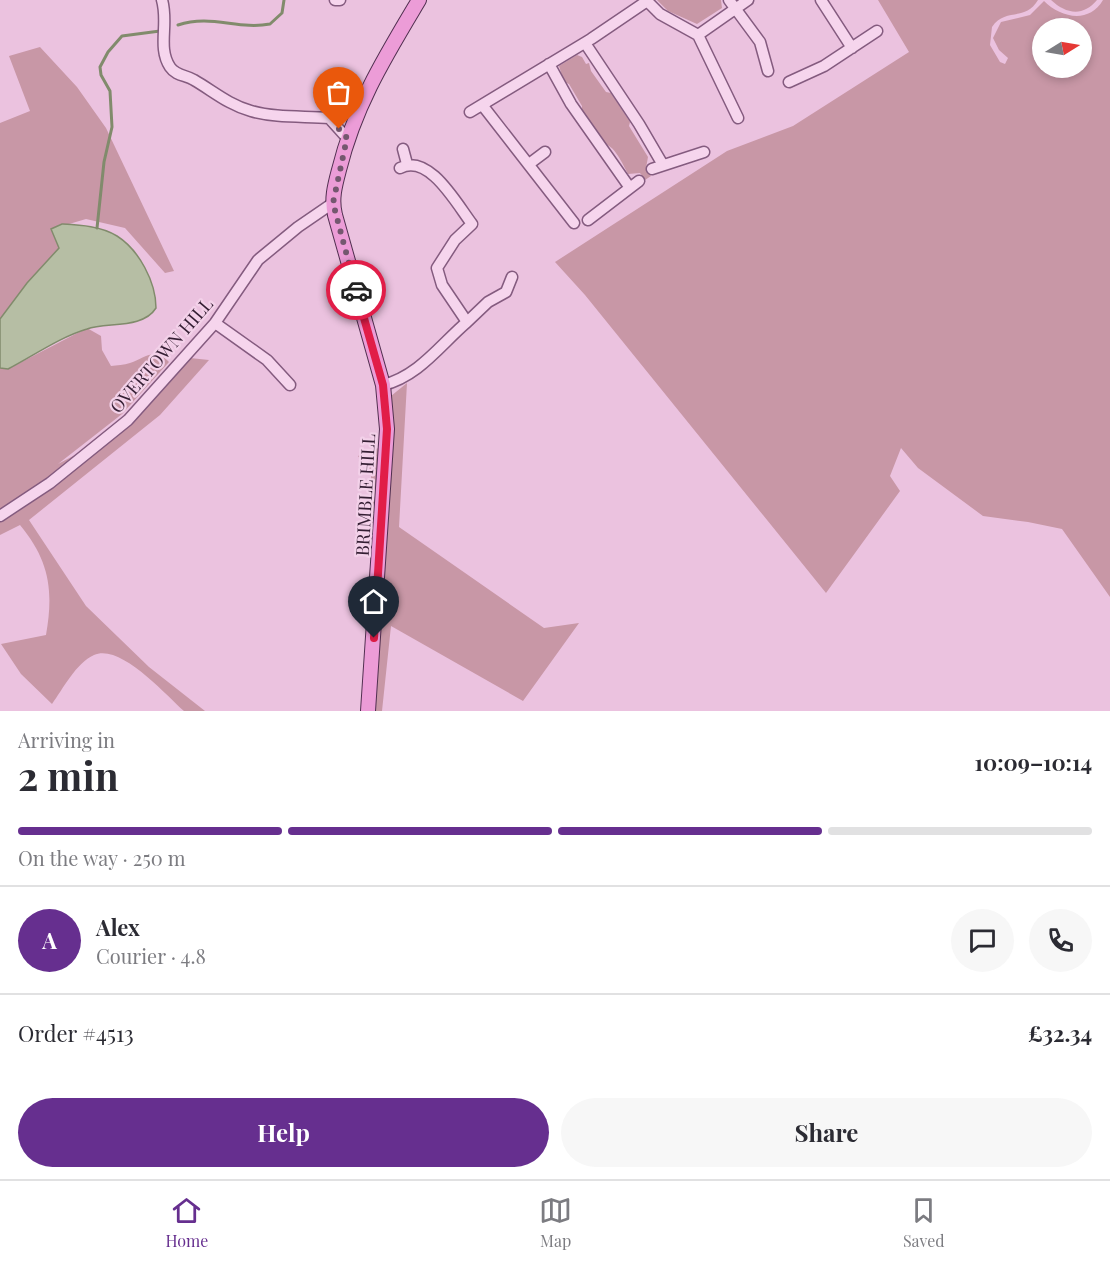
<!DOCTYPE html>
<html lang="en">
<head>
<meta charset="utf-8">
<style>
  body { margin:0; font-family:"Playfair Display",serif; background:#f7f7f7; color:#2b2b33; height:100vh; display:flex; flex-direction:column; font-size:22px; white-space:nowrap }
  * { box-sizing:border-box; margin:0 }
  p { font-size:20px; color:#7c7c81 }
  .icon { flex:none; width:33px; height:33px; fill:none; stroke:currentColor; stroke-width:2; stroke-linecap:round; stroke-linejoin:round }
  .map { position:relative; height:711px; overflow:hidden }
  .details { display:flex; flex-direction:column; background:#fff; flex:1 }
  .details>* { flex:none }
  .needle { width:39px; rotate:79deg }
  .tools { position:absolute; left:1032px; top:18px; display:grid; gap:12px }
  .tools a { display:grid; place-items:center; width:60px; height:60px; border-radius:50%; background:#fff; box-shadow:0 3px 9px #0003; font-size:30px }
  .pin { position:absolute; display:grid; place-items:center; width:51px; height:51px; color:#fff; margin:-62px -26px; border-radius:50% 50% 50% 0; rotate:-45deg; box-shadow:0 0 6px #0007 }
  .pin .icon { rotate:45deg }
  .courier { position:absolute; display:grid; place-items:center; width:60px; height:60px; margin:-30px; border:4px solid #e11d48; border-radius:50%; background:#fff; color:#222; box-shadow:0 2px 8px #0007 }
  .summary em { font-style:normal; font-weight:700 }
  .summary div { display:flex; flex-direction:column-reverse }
  .summary { display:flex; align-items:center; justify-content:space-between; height:102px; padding:0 18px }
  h1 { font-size:39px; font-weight:700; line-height:45px }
  .bar { display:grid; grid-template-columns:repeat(4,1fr); gap:9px 6px; align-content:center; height:72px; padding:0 18px }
  .bar i { height:8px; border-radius:4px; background:#e1e1e2 }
  .bar .active { background:#662f8f }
  .bar p { grid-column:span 4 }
  .line { display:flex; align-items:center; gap:15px; padding:0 18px; border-top:2px solid #e1e1e2 }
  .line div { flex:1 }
  .round { display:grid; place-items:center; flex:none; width:63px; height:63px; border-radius:32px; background:#f7f7f7 }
  .cta { display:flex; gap:12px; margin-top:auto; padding:12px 18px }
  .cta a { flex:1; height:69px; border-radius:36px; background:#662f8f; color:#fff; font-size:24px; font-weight:700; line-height:69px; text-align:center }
  .cta a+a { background:#f7f7f7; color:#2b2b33 }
  .tab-bar { display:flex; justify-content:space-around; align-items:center; height:84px; border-top:2px solid #e1e1e2; background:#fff; font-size:16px; color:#7c7c81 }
  .tab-bar a { display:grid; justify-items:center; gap:3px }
  .tab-bar .active { color:#662f8f }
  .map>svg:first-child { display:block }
</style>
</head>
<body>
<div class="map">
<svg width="1110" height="711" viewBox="0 0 1110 711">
  <rect width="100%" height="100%" fill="#ebc2df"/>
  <path fill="#c897a6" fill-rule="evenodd" d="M657 0H721L722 8 697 24 668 11Z
    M878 0H1038C1025 22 1005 7 992 27L990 45 1000 62 1005 64 1008 58 999 50 993 38 1001 22 1030 15 1044 1C1061 18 1089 24 1103 0H1110V597L1062 529 1028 522 983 516 918 468 901 448 890 476 900 491 826 593 585 295 555 262 727 151 793 126 909 52ZM1042 28H1082V68H1042Z
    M1051 0H1097C1083 17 1066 14 1051 0Z
    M40 47 77 87 106 128 174 271 165 273 125 228 86 219 52 229 59 248 27 283 0 319V123L30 111 9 56Z
    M577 55 582 57 586 64 589 63 591 71 606 92 611 93 630 122 629 126 648 157 646 168 651 176 645 180 640 173 628 174C622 163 615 145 602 143L582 111V106L569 84 564 82 559 66Z
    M87 328 101 336 102 350 111 366C117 365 124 365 130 363 146 357 155 347 169 362L122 414 58 464 124 429 190 358 209 360 160 415 29 520 86 606 149 667 205 711H184C165 694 120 643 94 655 76 663 63 689 52 704L21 674 1 644 46 635C54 590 49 560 20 525L0 535V368L8 369Z
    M407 383 399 527 544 628 579 623 523 701 391 626 382 711H373L380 609 369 578 372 545 371 474 358 456 391 443V396Z"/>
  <path fill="#b6bea4" stroke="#818b6c" stroke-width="1.5" d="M62 224C80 225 101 226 117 236 139 250 156 282 156 308 143 329 107 322 87 329 60 337 33 356 8 369L0 368V319L27 283 59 248 51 229Z"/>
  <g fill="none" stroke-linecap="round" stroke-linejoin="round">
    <path stroke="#818b6c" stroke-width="3" d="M178 25C211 14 238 30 270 24L282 13 284 0
      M97 228 104 162 112 127 110 91 101 75 100 67 108 52 122 36 160 31"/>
    <defs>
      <path id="minor" d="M162 0C169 24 157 47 170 67 176 76 186 75 194 80 213 91 229 105 251 111 275 118 304 116 329 118L347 138
        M335 0H340
        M646 0 660 14 698 35 738 118
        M729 0 760 42 768 71
        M821 0 852 48
        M698 35 748 0
        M585 43 639 124 663 165
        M549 64 571 104 630 188
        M789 82 824 66 877 31
        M483 106 574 223
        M470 112 591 39 647 1
        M329 118 356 111
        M403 149 407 164
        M529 164 545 152
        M652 169 704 152
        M588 220 639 181
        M467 322 488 302 506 292 512 277
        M215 323 267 360 290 385
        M383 385C419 376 440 345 467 322L442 285 437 268 455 240 472 224C456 203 429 153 400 168
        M0 516 50 483 128 420 215 323 258 260 298 227 333 203"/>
      <path id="major" d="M368 711 387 429 383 385 335 215C331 199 335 185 339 170 355 105 385 57 419 0"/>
    </defs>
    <use href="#minor" stroke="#845b7f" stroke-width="13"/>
    <use href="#major" stroke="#512f50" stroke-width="16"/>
    <use href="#minor" stroke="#f6d5ed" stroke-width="10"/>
    <use href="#major" stroke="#ec9cd7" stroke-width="14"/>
  </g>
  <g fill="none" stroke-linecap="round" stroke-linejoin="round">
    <path stroke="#74576f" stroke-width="6" stroke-dasharray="0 10.8" d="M339 129 347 138 333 203 356 290"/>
    <path stroke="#e11d48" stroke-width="8" d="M356 290 383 385 387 429 374 638"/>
  </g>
  <g text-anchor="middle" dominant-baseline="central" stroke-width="4.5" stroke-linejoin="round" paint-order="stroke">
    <g font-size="18" fill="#341e33" stroke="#f3d1e9">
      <text transform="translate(161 355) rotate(-49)">OVERTOWN HILL</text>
      <text transform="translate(365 495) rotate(-87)">BRIMBLE HILL</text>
    </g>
  </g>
</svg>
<div class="tools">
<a><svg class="needle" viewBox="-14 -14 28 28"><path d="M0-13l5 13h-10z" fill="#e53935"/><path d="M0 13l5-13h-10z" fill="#7c7c81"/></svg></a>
</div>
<div class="pin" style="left:339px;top:129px;background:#ea580c"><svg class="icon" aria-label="bag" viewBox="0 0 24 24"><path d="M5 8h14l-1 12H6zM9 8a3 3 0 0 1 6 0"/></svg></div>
<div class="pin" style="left:374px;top:638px;background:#1f2937"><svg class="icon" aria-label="home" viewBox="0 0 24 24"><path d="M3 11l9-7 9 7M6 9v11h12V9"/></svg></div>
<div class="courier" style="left:356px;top:290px"><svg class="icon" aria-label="car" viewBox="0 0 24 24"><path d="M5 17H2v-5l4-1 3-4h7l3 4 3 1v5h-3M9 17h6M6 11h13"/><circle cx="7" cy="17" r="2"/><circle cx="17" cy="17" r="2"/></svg></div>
</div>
<section class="details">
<div class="summary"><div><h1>2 min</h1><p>Arriving in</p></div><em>10:09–10:14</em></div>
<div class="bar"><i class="active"></i><i class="active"></i><i class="active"></i><i></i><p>On the way · 250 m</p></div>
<div class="line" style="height:108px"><b class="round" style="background:#662f8f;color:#fff">A</b><div><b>Alex</b><p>Courier · 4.8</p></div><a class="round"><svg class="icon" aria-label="chat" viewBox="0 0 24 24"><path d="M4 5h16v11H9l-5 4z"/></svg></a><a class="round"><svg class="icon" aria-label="phone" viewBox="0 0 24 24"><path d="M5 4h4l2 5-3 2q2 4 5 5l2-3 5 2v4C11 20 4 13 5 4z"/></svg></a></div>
<div class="line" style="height:78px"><div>Order #4513</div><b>£32.34</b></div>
<div class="cta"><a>Help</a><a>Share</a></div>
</section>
<nav class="tab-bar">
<a class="active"><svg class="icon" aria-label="home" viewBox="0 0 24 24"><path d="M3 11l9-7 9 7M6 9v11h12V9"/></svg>Home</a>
<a><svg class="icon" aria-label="map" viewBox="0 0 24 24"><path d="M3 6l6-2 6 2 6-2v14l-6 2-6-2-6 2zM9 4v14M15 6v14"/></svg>Map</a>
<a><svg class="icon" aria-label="saved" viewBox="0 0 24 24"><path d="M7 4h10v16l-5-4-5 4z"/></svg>Saved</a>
</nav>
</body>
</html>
